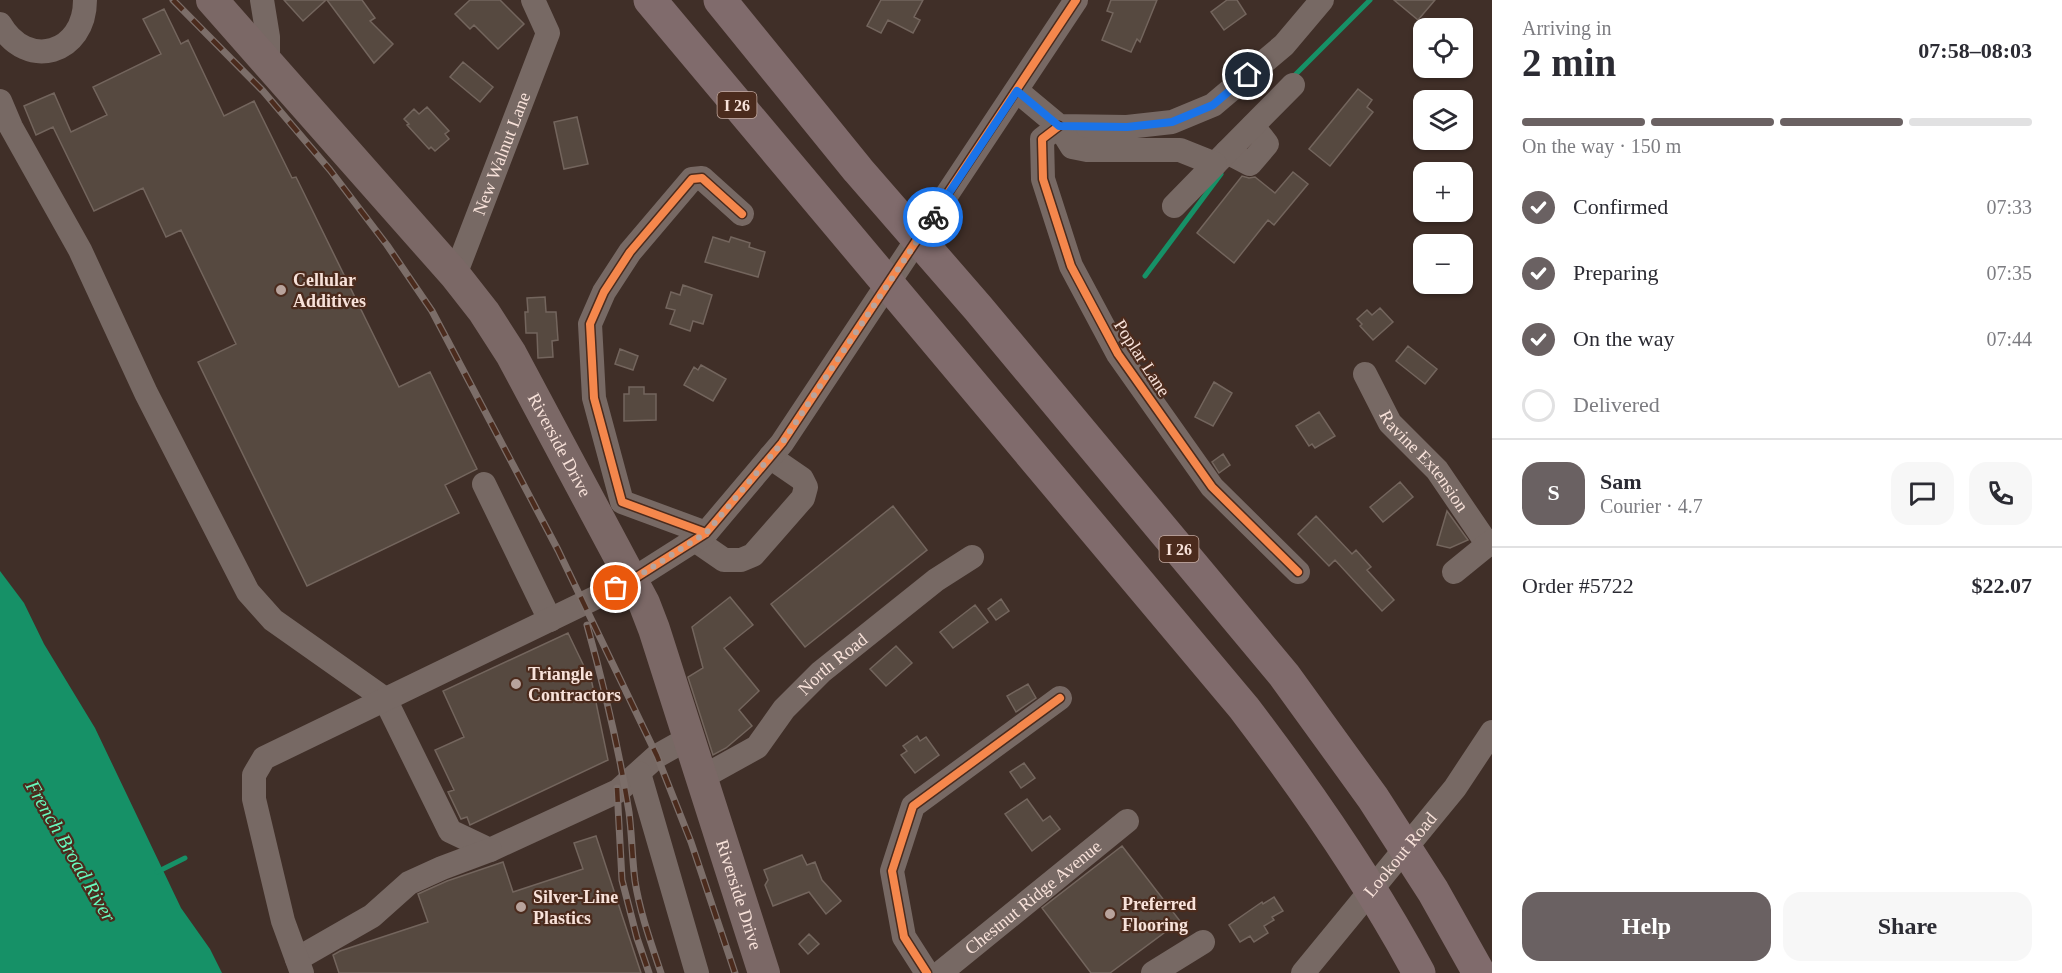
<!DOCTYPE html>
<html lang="en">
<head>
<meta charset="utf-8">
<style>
  body { margin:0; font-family:"Times New Roman",serif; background:#f7f7f7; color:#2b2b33; height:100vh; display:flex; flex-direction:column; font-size:22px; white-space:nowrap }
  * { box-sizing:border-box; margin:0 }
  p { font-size:20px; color:#7c7c81 }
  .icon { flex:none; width:33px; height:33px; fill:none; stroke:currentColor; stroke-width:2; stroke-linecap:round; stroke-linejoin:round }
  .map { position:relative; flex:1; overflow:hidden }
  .details { display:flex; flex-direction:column; background:#fff; width:570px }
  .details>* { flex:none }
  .tools { position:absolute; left:1413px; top:18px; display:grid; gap:12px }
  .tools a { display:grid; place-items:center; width:60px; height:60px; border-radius:12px; background:#fff; box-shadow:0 2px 4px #0004; font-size:30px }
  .pin { position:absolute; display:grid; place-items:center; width:51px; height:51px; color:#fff; margin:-26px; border:3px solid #fff; border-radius:50%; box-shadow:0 2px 6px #0007 }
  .courier { position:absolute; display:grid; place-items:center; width:60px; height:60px; margin:-30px; border:4px solid #1a73e8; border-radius:50%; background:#fff; color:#222; box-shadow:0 2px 8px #0007 }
  .summary em { font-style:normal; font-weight:700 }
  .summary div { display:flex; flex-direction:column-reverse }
  .summary { display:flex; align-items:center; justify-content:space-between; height:102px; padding:0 30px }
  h1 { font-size:39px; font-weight:700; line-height:45px }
  .bar { display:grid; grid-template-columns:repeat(4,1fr); gap:9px 6px; align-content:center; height:72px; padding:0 30px }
  .bar i { height:8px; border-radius:4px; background:#e1e1e2 }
  .bar .on { background:#6a6162 }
  .bar p { grid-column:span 4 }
  .line { display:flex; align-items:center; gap:15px; padding:0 30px; border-top:2px solid #e1e1e2 }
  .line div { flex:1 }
  .round { display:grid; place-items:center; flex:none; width:63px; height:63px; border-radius:18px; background:#f7f7f7 }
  ol { padding:0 30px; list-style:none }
  li { display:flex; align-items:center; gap:18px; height:66px }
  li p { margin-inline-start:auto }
  li .icon { padding:6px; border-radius:50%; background:#6a6162; color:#fff; stroke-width:4 }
  li:last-child { color:#7c7c81 }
  li i { width:33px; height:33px; border:3px solid #e1e1e2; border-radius:50% }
  .action { display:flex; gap:12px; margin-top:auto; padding:12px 30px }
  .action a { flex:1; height:69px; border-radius:18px; background:#6a6162; color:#fff; font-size:24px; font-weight:700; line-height:69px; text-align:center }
  .action a+a { background:#f7f7f7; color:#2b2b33 }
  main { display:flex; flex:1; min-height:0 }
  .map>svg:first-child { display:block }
</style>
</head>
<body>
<main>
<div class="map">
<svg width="1492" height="973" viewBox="0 0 1492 973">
  <rect width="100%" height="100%" fill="#402f28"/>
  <path fill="#169167" d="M0 571 24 603 44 644 95 728 181 908 210 949 222 973H0Z"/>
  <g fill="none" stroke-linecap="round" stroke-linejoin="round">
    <path stroke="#169167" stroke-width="5" d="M1293 77 1370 0
      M1145 276 1221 174
      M157 872 185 858"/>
  </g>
  <path fill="#564940" stroke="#73655d" stroke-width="1.5" d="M284 0H326L303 21Z
    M327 0H362L375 18 370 21 393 44 374 63Z
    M470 0H500L524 24 498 49 474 25 470 29 455 14Z
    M881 0H923L914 17 920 20 913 33 888 20 881 33 867 26Z
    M1111 0H1157L1140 42 1137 39 1131 52 1102 40 1113 13 1107 11Z
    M1227 0H1237L1246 14 1224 30 1211 12Z
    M1394 0H1435L1418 20Z
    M164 9 181 44 188 40 224 116 254 101 292 178 296 177 399 387 430 372 477 469 445 485 459 513 307 586 198 362 236 344 181 230 166 237 143 188 94 211 53 127 36 135 24 106 54 93 71 132 107 115 93 87 161 54 143 19Z
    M463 62 493 87 480 102 450 77Z
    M1358 89 1372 100 1367 107 1373 112 1330 166 1309 149Z
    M427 107 449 131 445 134 449 139 435 151 431 147 429 149 407 125 409 124 404 119 414 109 419 114Z
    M577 117 588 164 564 169 554 122Z
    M1293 172 1308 184 1274 225 1268 220 1234 263 1197 233 1242 176 1249 178 1255 177 1275 193Z
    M713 237 729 242 731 237 750 243 749 247 765 252 758 277 705 262Z
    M683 285 712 295 703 324 693 321 690 331 670 324 675 310 666 308 671 292 680 295Z
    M545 297 546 312H556L558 340 552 341 553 357 538 358 537 333H526L525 312H528L527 298Z
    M1380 308 1393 322 1373 340 1360 326 1362 324 1357 319 1367 310 1372 315Z
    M1408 346 1437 369 1425 384 1396 361Z
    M620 349 638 356 633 370 615 364Z
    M701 365 726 379 713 401 684 385 694 367 698 370Z
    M1214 382 1232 393 1213 426 1195 417Z
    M629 387H644V394H656V420L624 421V394H629Z
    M1319 412 1335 436 1315 448 1312 444 1309 446 1296 426Z
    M1223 454 1230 465 1219 473 1212 462Z
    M1400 482 1413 497 1383 522 1370 507Z
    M893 506 927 550 805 647 771 604Z
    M1447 511 1468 540 1450 548 1437 545Z
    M1316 516 1352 554 1356 550 1371 567 1367 570 1394 600 1382 611 1335 560 1329 566 1298 534Z
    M730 597 753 625 724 648 759 691 739 710 752 726 726 748 713 755 688 677 703 668 692 627Z
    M1001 599 1009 611 996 620 988 609Z
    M975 605 988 622 953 648 940 632Z
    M568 633 592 683 608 760 470 825 467 817 461 819 448 792 454 790 435 750 464 737 443 691Z
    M896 646 912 663 886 686 870 669Z
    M1028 684 1036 698 1016 712 1007 696Z
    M917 736 920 741 926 737 939 755 915 773 901 755 907 751 903 746Z
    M1024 763 1035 778 1021 788 1010 772Z
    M1027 799 1043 821 1050 816 1060 829 1032 851 1005 814Z
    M596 836 641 973H339L333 955 340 951 428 922 418 894 447 881 503 862 513 892 583 869 574 843Z
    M1122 846 1180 921 1110 973H1091L1042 908Z
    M802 855 807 865 815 862 822 880 841 901 826 914 809 892 773 906 765 885 768 880 764 870Z
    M1274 897 1283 911 1272 917 1274 920 1264 926 1268 933 1254 942 1250 936 1240 942 1229 925 1262 902 1263 904Z
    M809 934 819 944 808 954 799 944Z"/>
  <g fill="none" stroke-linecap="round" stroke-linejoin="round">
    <g stroke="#776964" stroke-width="24">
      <path d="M262 0 268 37V64"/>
      <path d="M0 24C27 71 85 54 85 0"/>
      <path d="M1017 91 1059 126 1127 127 1172 122 1213 105 1284 45 1322 0"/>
      <path d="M0 101 11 127 80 250 146 393 248 592 273 620 385 699 450 831 490 850 618 791 657 756 689 738"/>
      <path d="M1227 152 1250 164 1267 144 1253 126"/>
      <path d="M1215 164 1293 85"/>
      <path d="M1174 206 1215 164 1180 150H1087L1072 147 1059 126 1042 139 1043 179 1071 266 1118 354 1212 487 1298 572"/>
      <path id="s1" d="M455 275 548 33 533 0"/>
      <path id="s2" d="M1365 374 1390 423 1437 470 1488 545"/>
      <path d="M484 484 550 620"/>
      <path d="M706 533 622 502 594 398 590 324 604 292 630 252 692 179 702 178 742 214"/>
      <path d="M695 540 724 560H741L753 555 803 498 806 487 802 479 770 457"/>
      <path d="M1454 572 1492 541"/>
      <path d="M639 773 697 973"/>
      <path id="s3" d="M701 778 757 747 784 709 821 672 936 580 972 557"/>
      <path d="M297 959 372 916 409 883 442 868 490 850"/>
      <path d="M302 973 283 921 254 799V775L264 758 632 580 706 533 782 443 1076 0"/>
      <path d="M927 973 904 937 892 871 913 806 1060 698"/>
      <path id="s4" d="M940 973 1127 821"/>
      <path d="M1153 973 1203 942"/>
      <path id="s5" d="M1303 973 1455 788 1492 732"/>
    </g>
    <path stroke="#7b6866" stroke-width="32" id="s6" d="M212 0 455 275 484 312 511 354 644 603 654 629 764 973"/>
    <path stroke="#806b6c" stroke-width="33" d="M650 0 1244 708C1308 792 1369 880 1419 973
      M720 0 858 170 978 308 1284 675 1373 798 1433 891 1479 973"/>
    <defs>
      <path id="rail" d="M173 0 263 91 330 170 387 245 432 311 558 550 657 756 691 842 735 973
        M587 625C604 686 619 749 629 812 632 835 632 858 635 881 640 913 651 943 661 973
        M617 788 622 880 637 938 649 973"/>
    </defs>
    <use href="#rail" stroke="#7c6e69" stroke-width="7"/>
    <use href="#rail" stroke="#4b2b1d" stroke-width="4.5" stroke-dasharray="14" stroke-linecap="butt"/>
    <defs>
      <path id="cycleway" d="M1059 126 1042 139 1043 179 1071 266 1118 354 1212 487 1298 572
        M706 533 622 502 594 398 590 324 604 292 630 252 692 179 702 178 742 214
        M632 580 706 533 782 443 1076 0
        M927 973 904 937 892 871 913 806 1060 698"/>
    </defs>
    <use href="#cycleway" stroke="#4b2b1d" stroke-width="11"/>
    <use href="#cycleway" stroke="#f5874c" stroke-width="8"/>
  </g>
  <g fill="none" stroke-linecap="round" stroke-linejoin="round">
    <path stroke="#b8a39c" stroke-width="6" stroke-dasharray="0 10.8" d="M616 588 632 580 706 533 782 443 933 217"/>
    <path stroke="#1a73e8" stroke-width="8" d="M933 217 1017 91 1059 126 1127 127 1172 122 1213 105 1248 75"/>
  </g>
  <g fill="#b8a39c" stroke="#4b2b1d" stroke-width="2">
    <circle cx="281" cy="290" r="6"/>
    <circle cx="516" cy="684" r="6"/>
    <circle cx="521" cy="907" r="6"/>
    <circle cx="1110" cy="914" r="6"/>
  </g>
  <g text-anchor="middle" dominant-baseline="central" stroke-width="4.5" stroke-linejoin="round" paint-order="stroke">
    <g fill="#4b2b1d" stroke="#c4aba1" stroke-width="1.5">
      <rect x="717.5" y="92" width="39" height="26" rx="4.5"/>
      <rect x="1159.5" y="536" width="39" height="26" rx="4.5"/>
    </g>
    <g font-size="16" font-weight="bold" fill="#f8e2da">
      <text x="737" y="105">I 26</text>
      <text x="1179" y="549">I 26</text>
    </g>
    <g font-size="18" fill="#f8e2da" stroke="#4b2b1d">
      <text stroke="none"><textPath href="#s1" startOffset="130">New Walnut Lane</textPath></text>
      <text transform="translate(1142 358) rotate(57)">Poplar Lane</text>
      <text stroke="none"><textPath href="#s6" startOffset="567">Riverside Drive</textPath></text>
      <text stroke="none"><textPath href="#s2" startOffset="106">Ravine Extension</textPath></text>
      <text stroke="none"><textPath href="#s3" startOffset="177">North Road</textPath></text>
      <text stroke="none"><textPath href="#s5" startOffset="153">Lookout Road</textPath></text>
      <text stroke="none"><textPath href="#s6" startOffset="1053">Riverside Drive</textPath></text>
      <text stroke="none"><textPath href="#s4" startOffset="120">Chestnut Ridge Avenue</textPath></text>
    </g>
    <g font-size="18" font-weight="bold" fill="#f8e2da" stroke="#4b2b1d" text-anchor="start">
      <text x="293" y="280">Cellular<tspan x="293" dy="21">Additives</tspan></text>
      <text x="528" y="674">Triangle<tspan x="528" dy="21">Contractors</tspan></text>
      <text x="533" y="897">Silver-Line<tspan x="533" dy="21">Plastics</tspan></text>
      <text x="1122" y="904">Preferred<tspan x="1122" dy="21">Flooring</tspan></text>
    </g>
    <g font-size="20" font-style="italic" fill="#68fabe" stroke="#4b2b1d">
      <text transform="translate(71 851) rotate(60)">French Broad River</text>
    </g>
  </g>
</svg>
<div class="tools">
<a><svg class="icon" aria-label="locate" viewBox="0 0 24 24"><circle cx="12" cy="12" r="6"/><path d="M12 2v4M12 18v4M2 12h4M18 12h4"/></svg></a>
<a><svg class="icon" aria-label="layers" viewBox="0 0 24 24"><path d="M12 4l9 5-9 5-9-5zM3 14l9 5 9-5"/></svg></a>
<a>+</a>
<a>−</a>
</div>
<div class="pin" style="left:616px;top:588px;background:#ea580c"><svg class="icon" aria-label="bag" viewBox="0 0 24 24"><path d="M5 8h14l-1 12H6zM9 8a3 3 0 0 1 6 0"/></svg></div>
<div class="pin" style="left:1248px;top:75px;background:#1f2937"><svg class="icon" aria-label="home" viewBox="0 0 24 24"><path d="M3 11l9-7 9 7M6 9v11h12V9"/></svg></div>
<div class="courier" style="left:933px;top:217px"><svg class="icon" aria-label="bike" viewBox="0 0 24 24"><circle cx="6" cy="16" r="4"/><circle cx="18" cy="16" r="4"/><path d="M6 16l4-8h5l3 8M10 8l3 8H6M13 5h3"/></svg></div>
</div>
<section class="details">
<div class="summary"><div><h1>2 min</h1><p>Arriving in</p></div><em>07:58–08:03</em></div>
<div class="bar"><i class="on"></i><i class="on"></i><i class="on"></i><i></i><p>On the way · 150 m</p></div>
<ol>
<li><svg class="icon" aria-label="check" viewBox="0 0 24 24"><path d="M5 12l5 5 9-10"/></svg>Confirmed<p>07:33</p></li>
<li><svg class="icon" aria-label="check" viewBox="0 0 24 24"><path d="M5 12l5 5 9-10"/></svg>Preparing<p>07:35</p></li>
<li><svg class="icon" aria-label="check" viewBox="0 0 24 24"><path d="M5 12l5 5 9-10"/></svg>On the way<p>07:44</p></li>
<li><i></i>Delivered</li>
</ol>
<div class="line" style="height:108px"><b class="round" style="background:#6a6162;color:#fff">S</b><div><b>Sam</b><p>Courier · 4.7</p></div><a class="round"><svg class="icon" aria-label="chat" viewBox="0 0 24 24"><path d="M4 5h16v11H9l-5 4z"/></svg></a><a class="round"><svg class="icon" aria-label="phone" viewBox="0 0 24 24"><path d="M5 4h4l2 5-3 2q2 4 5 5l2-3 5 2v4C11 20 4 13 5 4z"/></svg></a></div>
<div class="line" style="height:78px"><div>Order #5722</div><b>$22.07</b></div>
<div class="action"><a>Help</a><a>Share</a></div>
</section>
</main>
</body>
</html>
